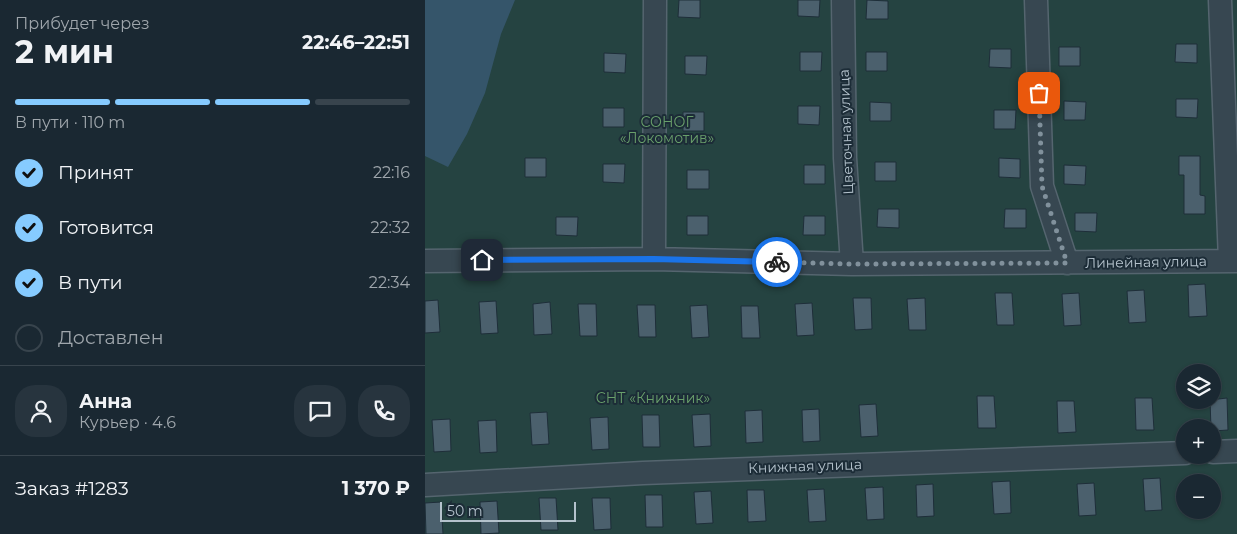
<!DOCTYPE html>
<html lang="ru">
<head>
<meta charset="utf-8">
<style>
  body { margin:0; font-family:Montserrat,sans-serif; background:#27343e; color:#f1f3f6; height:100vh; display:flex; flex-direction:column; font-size:19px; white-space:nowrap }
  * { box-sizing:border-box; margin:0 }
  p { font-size:16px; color:#9fa6ac }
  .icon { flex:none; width:28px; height:28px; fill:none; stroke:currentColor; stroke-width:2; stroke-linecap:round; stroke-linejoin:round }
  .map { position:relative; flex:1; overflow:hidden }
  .sheet { display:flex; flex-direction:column; background:#1a2832; width:425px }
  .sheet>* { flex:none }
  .fabs { position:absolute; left:751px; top:364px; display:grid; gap:10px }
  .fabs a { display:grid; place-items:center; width:45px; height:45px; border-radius:50%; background:#1a2832; box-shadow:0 1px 4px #0004,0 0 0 1px #38444d; font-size:25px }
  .scale { position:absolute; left:15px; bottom:12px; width:136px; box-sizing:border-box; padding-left:5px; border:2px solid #b4c2cc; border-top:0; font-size:14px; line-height:18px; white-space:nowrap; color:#b4c2cc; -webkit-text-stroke:4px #1c2c37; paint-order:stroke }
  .pin { position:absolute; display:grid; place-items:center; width:42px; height:42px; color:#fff; margin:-21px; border-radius:10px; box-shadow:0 2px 8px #0006 }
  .courier { position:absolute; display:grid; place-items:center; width:50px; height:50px; margin:-25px; border:4px solid #1a73e8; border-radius:50%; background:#fff; color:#222; box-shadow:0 1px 6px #0007 }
  .head em { font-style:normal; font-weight:700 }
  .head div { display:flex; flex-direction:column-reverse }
  .head { display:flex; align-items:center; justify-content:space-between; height:85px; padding:0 15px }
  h1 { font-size:32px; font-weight:700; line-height:38px }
  .bar { display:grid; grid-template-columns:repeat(4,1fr); gap:8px 5px; align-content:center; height:60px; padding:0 15px }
  .bar i { height:6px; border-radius:4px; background:#38444d }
  .bar .active { background:#86cbff }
  .bar p { grid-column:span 4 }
  .line { display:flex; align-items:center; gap:12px; padding:0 15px; border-top:1px solid #38444d }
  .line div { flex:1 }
  .round { display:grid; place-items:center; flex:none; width:52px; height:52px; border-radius:20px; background:#27343e }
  ol { padding:0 15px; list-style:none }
  li { display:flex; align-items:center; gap:15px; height:55px }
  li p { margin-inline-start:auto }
  li .icon { padding:5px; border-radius:50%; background:#86cbff; color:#111; stroke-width:4 }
  li:last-child { color:#9fa6ac }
  li i { width:28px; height:28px; border:2px solid #38444d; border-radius:50% }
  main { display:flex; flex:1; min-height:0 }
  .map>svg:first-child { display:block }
</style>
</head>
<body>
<main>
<section class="sheet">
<div class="head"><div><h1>2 мин</h1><p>Прибудет через</p></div><em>22:46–22:51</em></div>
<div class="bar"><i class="active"></i><i class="active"></i><i class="active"></i><i></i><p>В пути · 110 m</p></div>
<ol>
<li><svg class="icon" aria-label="check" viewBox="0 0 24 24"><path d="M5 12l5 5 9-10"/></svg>Принят<p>22:16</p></li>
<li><svg class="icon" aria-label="check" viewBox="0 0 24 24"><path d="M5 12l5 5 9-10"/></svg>Готовится<p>22:32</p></li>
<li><svg class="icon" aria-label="check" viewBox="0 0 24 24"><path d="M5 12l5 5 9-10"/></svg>В пути<p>22:34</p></li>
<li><i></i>Доставлен</li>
</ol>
<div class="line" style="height:90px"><a class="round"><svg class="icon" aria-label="person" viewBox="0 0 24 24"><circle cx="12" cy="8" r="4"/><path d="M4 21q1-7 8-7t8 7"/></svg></a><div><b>Анна</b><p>Курьер · 4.6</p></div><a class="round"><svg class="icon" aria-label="chat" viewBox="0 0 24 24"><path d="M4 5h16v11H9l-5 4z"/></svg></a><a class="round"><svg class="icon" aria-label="phone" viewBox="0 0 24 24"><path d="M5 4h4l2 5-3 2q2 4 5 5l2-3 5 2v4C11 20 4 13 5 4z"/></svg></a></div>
<div class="line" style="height:65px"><div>Заказ #1283</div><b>1 370 ₽</b></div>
</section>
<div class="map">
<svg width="812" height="534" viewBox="0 0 812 534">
  <rect width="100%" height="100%" fill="#233642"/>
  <path fill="#254341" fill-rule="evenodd" d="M0 0H812V256L0 261Z
    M812 261V534H0V262ZM760 372H788V400H760ZM760 428H788V455H760ZM760 482H788V510H760Z"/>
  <path fill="#35556a" d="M0 0H90L76 34 60 93 42 134 23 167 0 156Z"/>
  <path fill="#4b606d" stroke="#1e2e39" d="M254 0H275V18L253 17Z
    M373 0H395L394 17 373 16Z
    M442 0 463 1V19H441Z
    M751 44H772V63L750 62Z
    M634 47H655V66H634Z
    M565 49H586V68L564 67Z
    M375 52H397L396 71H375Z
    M441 52H462V71H441Z
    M179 53 201 54 200 73 179 72Z
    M260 56H282L281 75 260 74Z
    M751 99H773L772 118 751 117Z
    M639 101 661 102 660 120H639Z
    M445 102 466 103V121H445Z
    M373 106H395L394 125 373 124Z
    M178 108H199V127H178Z
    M569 110H591L590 129H569Z
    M258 112H279V131H258Z
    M754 156H775V195L780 196V214H759V175H754Z
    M100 158H121V177H100Z
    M574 158 595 159V178L574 177Z
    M450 162H471V181H450Z
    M178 164H200L199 183 178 182Z
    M379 165H400V184H379Z
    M639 165 661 166 660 185 639 184Z
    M262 170H284V189H262Z
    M453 209H474V228L452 227Z
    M580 209H601V228H579Z
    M650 213H672L671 232 650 231Z
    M262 216H283V235H262Z
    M379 216H400V235H378Z
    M131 217H153L152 236 131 235Z
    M780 284 782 316 764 317 763 285Z
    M719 290 721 322 704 323 702 291Z
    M570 293H587L589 325H572Z
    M654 293 656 325 639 326 637 294Z
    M428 298H446L447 329 430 330Z
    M500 298 501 330H484L482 299Z
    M13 300 15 332 0 333V301Z
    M71 301 73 333 56 334 54 302Z
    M125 302 127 334 109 335 108 304Z
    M387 303 389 335 372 336 370 304Z
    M153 304H171L172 336H155Z
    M212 305H230L231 337H214Z
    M282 305 284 337 267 338 265 306Z
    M316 306H333L335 338H317Z
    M552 396H569L571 428H553Z
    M710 398H727L729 430H711Z
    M802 398 803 430 788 431V428H786L785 400Z
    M632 401H649L651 432 633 433Z
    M451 404 453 436 436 437 434 405Z
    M394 409 395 441 378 442 377 410Z
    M337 410 338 442 321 443 320 411Z
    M122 412 124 444 107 445 105 413Z
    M285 414 286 446 269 447 267 415Z
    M217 415H234L235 447H218Z
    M183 417 184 449 167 450 165 418Z
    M25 419 26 451 9 452 7 420Z
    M71 420 72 452 55 453 53 421Z
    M735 478 737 510 720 511 718 479Z
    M585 481 586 513 569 514 567 482Z
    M669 483 671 515 654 516 652 484Z
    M508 484 509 516 492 517 491 485Z
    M458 487 459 519 442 520 440 488Z
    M399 489 401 521 384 522 382 490Z
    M322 490H339L341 521 323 522Z
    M286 491 288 523 271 524 269 492Z
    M220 495H237L238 527H221Z
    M114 498H131L133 530H116Z
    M167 498H185L186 529 169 530Z
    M72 501 74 533 56 534 55 502Z
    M16 502 18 534H1L0 503Z"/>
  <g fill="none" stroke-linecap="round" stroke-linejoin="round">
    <defs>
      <path id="minor" d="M418 0 420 158 427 264
        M611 0 617 186 642 263
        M795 0 805 261
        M229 259 230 0
        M0 261 229 259 427 264 812 261
        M788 452 812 451
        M0 485 218 473 760 453"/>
    </defs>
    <use href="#minor" stroke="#55656f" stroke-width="25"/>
    <use href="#minor" stroke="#374751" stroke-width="22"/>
  </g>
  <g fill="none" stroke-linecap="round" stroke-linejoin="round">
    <path stroke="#81919c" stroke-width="5" stroke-dasharray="0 9" d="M352 262 427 264 642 263 617 186 614 93"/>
    <path stroke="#1a73e8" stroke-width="6" d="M57 260 229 259 352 262"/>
  </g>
  <g text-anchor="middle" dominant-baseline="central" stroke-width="4" stroke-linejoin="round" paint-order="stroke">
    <g font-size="14" fill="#699f6b" stroke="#1c2c37">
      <text x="242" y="122">СОНОГ<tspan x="242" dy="16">«Локомотив»</tspan></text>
      <text x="228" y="398">СНТ «Книжник»</text>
    </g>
    <g font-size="14" fill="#b4c2cc" stroke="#1c2c37">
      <text transform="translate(421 132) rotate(-92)">Цветочная улица</text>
      <text transform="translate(721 262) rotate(-1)">Линейная улица</text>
      <text transform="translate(380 466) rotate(-2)">Книжная улица</text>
    </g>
  </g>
</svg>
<div class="fabs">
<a><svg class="icon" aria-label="layers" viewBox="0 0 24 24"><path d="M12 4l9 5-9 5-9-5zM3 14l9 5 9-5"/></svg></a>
<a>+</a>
<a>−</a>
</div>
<div class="scale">50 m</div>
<div class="pin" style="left:614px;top:93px;background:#ea580c"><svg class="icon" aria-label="bag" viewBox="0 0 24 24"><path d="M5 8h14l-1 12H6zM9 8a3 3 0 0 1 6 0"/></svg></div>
<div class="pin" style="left:57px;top:260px;background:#1f2937"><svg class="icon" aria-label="home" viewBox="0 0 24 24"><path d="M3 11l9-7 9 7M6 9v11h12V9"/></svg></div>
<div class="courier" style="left:352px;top:262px"><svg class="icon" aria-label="bike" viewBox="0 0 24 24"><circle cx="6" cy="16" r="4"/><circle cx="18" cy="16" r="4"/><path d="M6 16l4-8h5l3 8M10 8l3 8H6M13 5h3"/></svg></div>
</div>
</main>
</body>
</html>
